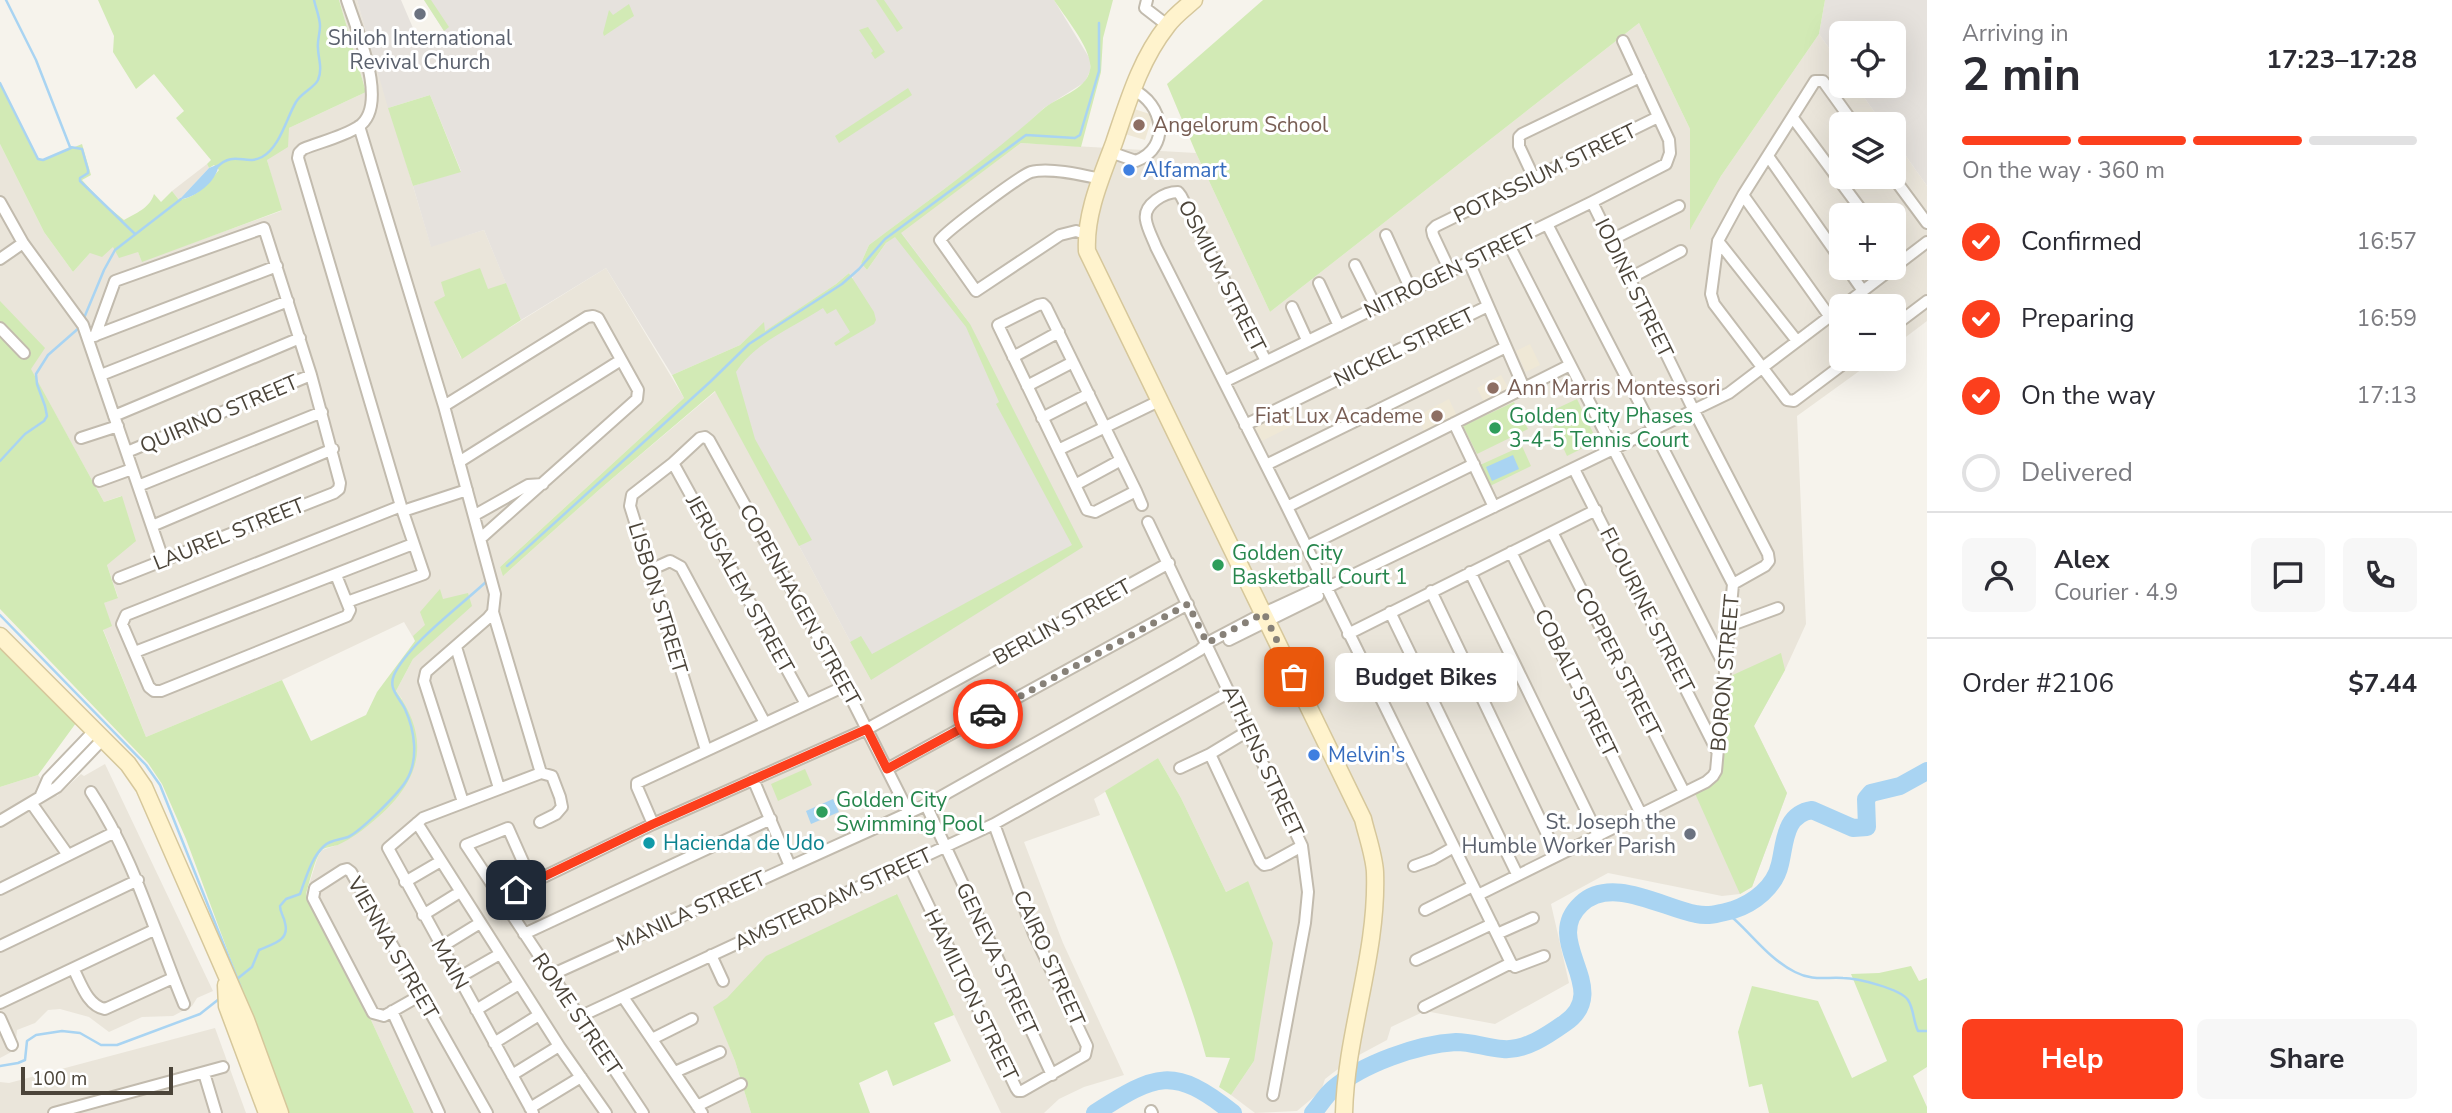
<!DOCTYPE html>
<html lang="en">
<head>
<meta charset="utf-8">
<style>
  body { margin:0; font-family:"Nunito Sans",sans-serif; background:#f7f7f7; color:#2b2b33; height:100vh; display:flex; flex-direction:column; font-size:26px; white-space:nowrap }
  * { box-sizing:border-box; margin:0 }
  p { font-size:23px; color:#7c7c81 }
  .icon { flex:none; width:38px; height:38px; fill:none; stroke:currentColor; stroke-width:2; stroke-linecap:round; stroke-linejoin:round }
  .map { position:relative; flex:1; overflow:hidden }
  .panel { display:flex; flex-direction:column; background:#fff; width:525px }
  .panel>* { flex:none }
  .tools { position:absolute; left:1829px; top:21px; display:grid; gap:14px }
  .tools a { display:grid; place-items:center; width:77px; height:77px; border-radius:10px; background:#fff; box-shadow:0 7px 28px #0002; font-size:35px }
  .scale { position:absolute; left:21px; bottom:18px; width:152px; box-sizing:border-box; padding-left:7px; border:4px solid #4b4439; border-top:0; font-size:19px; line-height:24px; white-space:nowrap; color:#4b4439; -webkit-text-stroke:5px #fff; paint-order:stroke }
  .pin { position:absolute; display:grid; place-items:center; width:60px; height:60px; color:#fff; margin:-30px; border-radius:14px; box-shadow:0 4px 10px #0006 }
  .courier { position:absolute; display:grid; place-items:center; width:70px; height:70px; margin:-35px; border:5px solid #fc3f1d; border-radius:50%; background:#fff; color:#222; box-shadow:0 2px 9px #0007 }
  .bubble { position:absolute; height:49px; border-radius:10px; background:#fff; box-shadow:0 7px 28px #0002; font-size:23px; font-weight:700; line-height:49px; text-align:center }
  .summary em { font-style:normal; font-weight:700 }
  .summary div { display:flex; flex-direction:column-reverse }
  .summary { display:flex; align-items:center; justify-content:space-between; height:119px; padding:0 35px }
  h1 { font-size:46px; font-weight:700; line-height:52px }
  .bar { display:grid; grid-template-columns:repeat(4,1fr); gap:10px 7px; align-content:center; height:84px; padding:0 35px }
  .bar i { height:9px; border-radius:5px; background:#e1e1e2 }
  .bar .active { background:#fc3f1d }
  .bar p { grid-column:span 4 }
  .line { display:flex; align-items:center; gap:18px; padding:0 35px; border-top:2px solid #e1e1e2 }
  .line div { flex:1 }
  .round { display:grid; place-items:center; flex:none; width:74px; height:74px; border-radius:10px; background:#f7f7f7 }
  ol { padding:0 35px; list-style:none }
  li { display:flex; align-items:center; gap:21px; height:77px }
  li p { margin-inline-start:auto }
  li .icon { padding:7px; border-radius:50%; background:#fc3f1d; color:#fff; stroke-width:4 }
  li:last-child { color:#7c7c81 }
  li i { width:38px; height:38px; border:4px solid #e1e1e2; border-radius:50% }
  .action { display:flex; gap:14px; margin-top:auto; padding:14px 35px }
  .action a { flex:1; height:80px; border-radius:10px; background:#fc3f1d; color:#fff; font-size:28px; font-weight:700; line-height:80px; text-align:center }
  .action a+a { background:#f7f7f7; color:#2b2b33 }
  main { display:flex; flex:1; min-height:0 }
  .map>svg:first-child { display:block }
</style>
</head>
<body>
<main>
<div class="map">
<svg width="1927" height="1113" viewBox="0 0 1927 1113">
  <rect width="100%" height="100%" fill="#f6f3ec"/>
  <path fill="#eae5da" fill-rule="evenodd" d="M339 0H357L431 246 484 230 506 283 488 290 445 297 435 302 461 358 606 268 684 398 500 567 504 575 600 489 716 391 871 680 970 324 901 232 1021 143 1196 153 1270 312 1639 23 1690 129 1691 228 1721 176 1819 34 1841 65V86H1856L1883 124H1841V177H1894V139L1927 186V321L1894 346V306H1841V359H1876L1797 416 1806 624 1785 670 1754 726 1787 793 1752 887 1740 894 1722 896 1608 873 1551 904 1569 983 1495 1024 1425 1011 1391 1027 1387 1040 1359 1055 1334 1072 1325 1079 1321 1091 1297 1111 1255 1113 1231 1095 1254 1061 1248 881 1226 892 1181 798 1158 758 1094 799 1100 815 1024 842 1063 943 1124 1075 1084 1087 1059 1099 1044 1113H1001L896 894 714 1007 735 1061 751 1113H414L365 1007 306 894 318 856 322 850 340 844 402 699 396 691 413 659 421 651 404 622 282 680 146 737 103 629 104 603 118 597 107 565 121 496 104 502 30 368 0 341V144L44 232 73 272 90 253 113 247 138 252 142 261 281 211 267 160 289 128 366 92ZM1841 215H1894V268H1841Z
    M207 164 209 168 179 200 172 191Z
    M105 764 213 991 197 998 192 1006 173 1016 142 1017 109 1032 89 1017 60 1009 48 1010 35 1023 17 1030 15 1050 0 1058V787L38 775 57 796 81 774 84 776Z
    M215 1028 246 1113H0V1082L9 1083Z"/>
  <path fill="#e6e2dd" d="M357 0H401L419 42 444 31 424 0H1054L1090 59V71L1085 82 1044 108 1006 143 869 245 861 263 867 270 886 243 901 232 970 324 1083 547 871 680 716 391 738 360 853 278 849 273 836 284 764 332V323L740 345 672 375 606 268 521 320 484 230 431 247 413 186 461 171 430 95 388 108Z
    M1825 0H1927V186L1894 139V124H1883L1856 86H1894V33H1841V65L1819 34Z"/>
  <path fill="#efe8d6" d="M1134 109 1153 115 1145 140 1125 134Z
    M1530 344 1540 365 1526 372 1516 351Z
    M1501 375 1509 389 1484 402 1477 388Z
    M1449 399 1457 416 1425 433 1417 416Z
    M1289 409 1296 424 1262 441 1254 426Z"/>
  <path fill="#d2eab5" d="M98 0H339L366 92 289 128 288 147 267 160 282 210 142 262 138 252 119 258 113 247 102 257 90 253 73 272 44 232 0 144V83L38 159 43 160 82 144 91 175 82 180 102 202 124 220C136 213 150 208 154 194L161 202 172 191 179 200C198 197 207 184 219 170L214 165 209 168 207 164 211 160 176 118 184 111 154 74 136 89 113 52 114 36Z
    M424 0H431L449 27 444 31Z
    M876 0H884L903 28 897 32Z
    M1054 0H1113L1103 38 1101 72 1081 147 1021 143 901 233 970 324 1083 547 871 680 850 642 861 636 872 654 1072 545 996 404 999 402 966 327 895 237 886 243 867 270 861 263 869 245C927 201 988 159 1042 110 1056 97 1086 91 1090 70 1094 51 1064 16 1054 0Z
    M1263 0H1825L1819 34 1721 176 1690 230V129L1639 23 1270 312 1196 153 1167 84Z
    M629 4 634 16 604 36 603 33 609 10 613 15Z
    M868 27 885 52 875 59 871 53 873 51 859 30Z
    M908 88 912 95 839 143 835 136Z
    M430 95 461 172 413 186 388 108Z
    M480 268 488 289 506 283 521 320 462 359 434 302 445 296 441 282Z
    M849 273 874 312 876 320 874 324 836 346 834 343 850 332 836 309 827 314 823 308C794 327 755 342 736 372L755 439 812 540 799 546 715 391 600 489 503 576 500 567 684 398 672 375 740 345 764 322 765 331 836 284Z
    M0 301 45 348 31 369 104 502 122 496 136 541 107 565 118 598 104 603 112 626 103 630 146 737 282 680 311 741 366 715 377 692 415 641 413 636 425 625 420 612 440 589 443 599 468 593 472 606 413 659 396 691C440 752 410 795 357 834 351 838 344 842 338 845 334 846 327 847 323 849 315 855 309 885 306 894L365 1007 414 1113H288L186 839 162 784 148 763 0 609Z
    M1577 399 1597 441 1567 456 1547 413Z
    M1514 402 1528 429 1477 454 1463 426Z
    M1522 446 1531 466 1490 486 1480 465Z
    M0 648 76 723 38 775 0 787Z
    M1781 653 1785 670 1754 726 1787 793 1752 887 1740 894 1693 789 1714 777 1724 679Z
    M1158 758 1181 798 1226 892 1248 881 1273 943 1254 1061 1231 1095 1219 1087 1230 1058 1206 1057C1181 966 1142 878 1105 791Z
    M805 769 812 785 778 801 771 784Z
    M897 894 954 1015 934 1023 951 1061 893 1086 887 1070 859 1083 870 1113H751L735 1061 713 1007 727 998 766 956Z
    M1911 966 1919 981 1927 978V1067L1913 1076 1927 1107V1113H1769L1762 1084 1749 1087 1738 1032 1752 986 1818 1001 1852 1078 1887 1061 1851 974 1879 973Z"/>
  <path fill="#a9d4f2" d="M219 164C216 183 196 197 179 200L209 168Z
    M1513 455 1519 469 1492 481 1486 467Z
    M833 799 839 812 811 824 806 811Z"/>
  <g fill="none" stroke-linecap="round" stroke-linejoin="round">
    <path stroke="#a9d4f2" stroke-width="2.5" d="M6 0 36 60 70 147 82 149 88 170V173L80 178V181L135 234
      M0 83 38 159 43 160 71 148
      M217 167C234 150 246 166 262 157 280 147 286 119 296 102 301 93 314 88 318 80 323 68 318 58 318 48 317 41 320 34 320 26 320 18 316 9 314 0
      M84 318 104 270 115 250 181 199
      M0 461 25 434 44 421 47 416 45 406 37 384 36 374 48 355 80 327
      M507 566 710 382 749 344 842 284 859 269 885 239 1026 135 1075 138 1080 135 1099 71V23
      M0 615 146 765 160 785 241 988
      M1726 912C1750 931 1767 958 1795 972 1812 981 1825 977 1843 978 1857 978 1901 989 1908 1000 1914 1009 1913 1021 1918 1031H1927
      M237 979 252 967 259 950C272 944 290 941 285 923 284 916 280 913 280 906L286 899 300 894C306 878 311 858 324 846 330 840 340 840 348 837 361 831 398 794 406 781 419 760 415 731 405 709 399 697 388 689 394 675 408 644 463 604 488 580
      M0 1066 18 1063 25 1060 27 1041 36 1035 62 1031 80 1033 101 1045H117L200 1014 219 999"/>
    <path stroke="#a9d4f2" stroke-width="18" d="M1095 1113C1156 1074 1173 1065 1233 1113
      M1313 1113C1320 1105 1325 1096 1333 1089 1362 1064 1418 1044 1456 1042 1472 1042 1487 1048 1503 1049 1525 1051 1548 1035 1565 1023 1614 989 1540 942 1581 904 1611 875 1663 908 1696 914 1709 917 1721 913 1733 910 1754 903 1775 887 1780 864 1785 844 1784 814 1812 810L1853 828 1867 827 1866 799 1871 793 1900 786 1927 771"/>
    <defs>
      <path id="street" d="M1147 0 1145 8 1167 25
        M1793 118 1865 215
        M359 126 444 406 495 594 493 612 488 618 426 672 424 681 463 802
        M1110 152 1136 161C1172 147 1163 103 1133 90
        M1768 156 1841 260
        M1893 177 1927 223
        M1534 178 1519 146V137L1522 134 1640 77
        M1743 195 1830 317
        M0 202 23 243 83 325 163 559
        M1592 202 1694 411 1768 554 1769 561 1765 566 1733 584
        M1086 234 1076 231 1060 235 976 291 940 240C946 231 1021 175 1031 172 1049 167 1083 175 1101 179
        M1386 235 1411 290
        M1611 240 1679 206
        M1718 241 1797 341
        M1508 243 1725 667
        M0 259 23 243
        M1469 262 1524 388
        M1355 265 1376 307
        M1847 268 1863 291
        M1450 271 1433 235 1432 230 1436 226 1658 117
        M1630 278 1681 251
        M1319 283 1339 326
        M1843 306 1927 242
        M1292 307 1307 340
        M1894 326 1927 301
        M0 328 24 353
        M95 336 115 281 264 228 311 375 340 483 339 489 334 493 119 578
        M91 337 277 266
        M1013 357 1059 332
        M1850 359 1794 401 1787 400 1714 304 1711 294 1718 241 1743 195 1815 81H1823L1854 124
        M1266 361 1181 196 1178 192C1165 192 1143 204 1146 220 1147 228 1153 239 1156 247L1287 507 1511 963
        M101 375 288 301
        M1224 382 1592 202 1666 164 1670 153 1669 140 1623 41
        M1027 386 1073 362
        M444 406 587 317 593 316 598 318 638 390 637 399 481 538
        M114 416 300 338
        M1042 418 1089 394
        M1454 423 1494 507
        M1245 425 1488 306
        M81 438 118 426
        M1058 450 1159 401
        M127 452 311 375
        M459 462 621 360
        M673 463 806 704
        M1266 465 1506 347
        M1574 469 1717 751
        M99 481 132 469
        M1075 485 1121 460
        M138 486 322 412
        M1136 491 1095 512 1087 510 998 325 1038 305 1043 304 1046 307 1136 491 1142 505
        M1287 507 1570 365
        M403 511 467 490
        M475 515 528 485 543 484
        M1148 522 1302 846 1308 892 1305 923 1273 1095
        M152 526 333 449
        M1552 532 1684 792
        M1306 547 1474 464
        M1511 552 1641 814
        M650 570 670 561 681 567 765 723
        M1470 572 1598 835
        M336 575 350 610 347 616 161 691H154L149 687 122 624 126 615 401 506
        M1431 591 1557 855
        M347 602 424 574 401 506 298 158 299 153 303 149C320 142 342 137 358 127 391 106 356 29 347 0
        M493 612 541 773
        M1390 612 1517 874
        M1729 626 1778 608
        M1348 634 1596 510
        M1229 640 1318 596
        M456 647 499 788
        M135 652 413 544
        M1248 731 1210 754 1260 861 1264 865 1269 864 1302 846
        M706 750 630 506 632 495 673 463 700 438 705 437 709 440 845 686 909 813
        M1180 768 1210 754
        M887 769 1188 604
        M753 779 790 866
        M91 792C134 857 154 932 184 1004
        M41 795 48 779 94 731
        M32 804 68 855
        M926 805 1052 1075
        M0 821 57 787 102 740
        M417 823 559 1046 606 1113
        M653 824 637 787V783L845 686
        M909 865 1016 1088 1018 1091H1022L1085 1055 1087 1046 1034 934 994 824
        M1414 866 1433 859 1454 847
        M405 882 441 861
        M532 882 508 828 466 845 643 1113
        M0 889 115 832
        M1478 895 1706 782 1713 776 1716 771 1733 584 1547 224
        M500 898 653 824 867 729 1169 563
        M1425 910 1473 886
        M423 915 460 892
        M524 934 771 819
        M1497 934 1533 918
        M0 946 138 880
        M441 947 480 923
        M711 955 723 981
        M1416 960 1492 924
        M74 970C81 984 88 1006 105 1009L173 978
        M551 975 926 805 1176 664 1200 650 1207 643 1264 613 1318 588H1326L1729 393 1841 308
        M458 978 500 954
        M421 995 384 1016 373 1013 313 898 315 888 343 870 347 869 351 872 487 1113
        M623 997 702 1113
        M0 1003 154 930
        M1424 1007 1511 963 1515 967 1544 956
        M476 1010 519 984
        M392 1011 439 1113
        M579 1017 994 824 1230 692
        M0 1018 12 1045
        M652 1039 692 1019
        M494 1043 539 1015
        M675 1072 720 1052
        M204 1073 216 1113
        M512 1075 559 1046
        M697 1106 741 1084
        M530 1108 581 1077
        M1151 1111 1152 1113
        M54 1113 223 1067
        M533 1113 388 848 423 818 541 773 552 776 560 797 562 807 556 814 540 822"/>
      <path id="secondary" d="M1194 0C1185 8 1174 16 1167 26 1140 60 1128 102 1114 143 1101 178 1085 214 1087 251L1363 819C1367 836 1374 855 1375 872 1378 954 1346 1032 1344 1113
        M0 636 128 764 144 787 246 1020 280 1113
        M226 985 227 1006 267 1113"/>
    </defs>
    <use href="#street" stroke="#c2bbae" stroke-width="14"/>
    <use href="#secondary" stroke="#d6c79b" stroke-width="19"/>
    <use href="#street" stroke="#fff" stroke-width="10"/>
    <use href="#secondary" stroke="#fff3cd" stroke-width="16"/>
  </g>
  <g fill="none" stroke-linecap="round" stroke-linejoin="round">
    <path stroke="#878178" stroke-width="7" stroke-dasharray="0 12.6" d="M988 714 1188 604 1207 643 1264 613 1294 677"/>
    <path stroke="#fc3f1d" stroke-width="9" d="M516 890 653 824 867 729 887 769 988 714"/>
  </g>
  <g fill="#6b7280" stroke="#fff" stroke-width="2.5">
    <circle cx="420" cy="14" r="7"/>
    <circle cx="1690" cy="834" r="7"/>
  </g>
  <g fill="#8d6e63" stroke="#fff" stroke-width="2.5">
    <circle cx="1139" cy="125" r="7"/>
    <circle cx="1493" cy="388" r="7"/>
    <circle cx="1437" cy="416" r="7"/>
  </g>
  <g fill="#3f7fe0" stroke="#fff" stroke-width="2.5">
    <circle cx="1129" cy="170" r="7"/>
    <circle cx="1314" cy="755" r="7"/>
  </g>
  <g fill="#2e9e5b" stroke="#fff" stroke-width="2.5">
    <circle cx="1495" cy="428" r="7"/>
    <circle cx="1218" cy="565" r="7"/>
    <circle cx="822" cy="812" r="7"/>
  </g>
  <circle fill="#0f9aa8" stroke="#fff" stroke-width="2.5" cx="649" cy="843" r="7"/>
  <g text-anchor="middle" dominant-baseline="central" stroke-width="6" stroke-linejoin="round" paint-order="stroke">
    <g font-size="21" fill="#5b616d" stroke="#fff">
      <text x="420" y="38">Shiloh International<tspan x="420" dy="24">Revival Church</tspan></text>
      <text x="1676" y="822" text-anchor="end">St. Joseph the<tspan x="1676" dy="24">Humble Worker Parish</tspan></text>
    </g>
    <g font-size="21" fill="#785e54" stroke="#fff" text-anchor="start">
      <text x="1153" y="125">Angelorum School</text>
      <text x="1507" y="388">Ann Marris Montessori</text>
      <text x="1423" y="416" text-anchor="end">Fiat Lux Academe</text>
    </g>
    <g font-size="21" fill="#366cbe" stroke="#fff" text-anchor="start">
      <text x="1143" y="170">Alfamart</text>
      <text x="1328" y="755">Melvin's</text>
    </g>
    <g font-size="21" fill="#4b4439" stroke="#fff">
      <text transform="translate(1545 173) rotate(-26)">POTASSIUM STREET</text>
      <text transform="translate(1450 271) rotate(-26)">NITROGEN STREET</text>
      <text transform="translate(1222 276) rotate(63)">OSMIUM STREET</text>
      <text transform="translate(1634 288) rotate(64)">IODINE STREET</text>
      <text transform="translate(1404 347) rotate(-26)">NICKEL STREET</text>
      <text transform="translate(219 414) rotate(-23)">QUIRINO STREET</text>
      <text transform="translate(229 534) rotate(-22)">LAUREL STREET</text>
      <text transform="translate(740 584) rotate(61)">JERUSALEM STREET</text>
      <text transform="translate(658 598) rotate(73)">LISBON STREET</text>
      <text transform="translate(800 605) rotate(61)">COPENHAGEN STREET</text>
      <text transform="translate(1647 610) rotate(63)">FLOURINE STREET</text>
      <text transform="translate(1062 622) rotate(-29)">BERLIN STREET</text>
      <text transform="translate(1618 662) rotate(63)">COPPER STREET</text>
      <text transform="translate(1725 673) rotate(-85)">BORON STREET</text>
      <text transform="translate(1576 683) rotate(64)">COBALT STREET</text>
      <text transform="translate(1263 761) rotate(65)">ATHENS STREET</text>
      <text transform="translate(833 899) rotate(-25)">AMSTERDAM STREET</text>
      <text transform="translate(691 911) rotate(-25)">MANILA STREET</text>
      <text transform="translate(393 948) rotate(60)">VIENNA STREET</text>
      <text transform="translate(1049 958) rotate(66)">CAIRO STREET</text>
      <text transform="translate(997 959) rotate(65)">GENEVA STREET</text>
      <text transform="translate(450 964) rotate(61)">MAIN</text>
      <text transform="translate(971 995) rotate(64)">HAMILTON STREET</text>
      <text transform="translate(577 1014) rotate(56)">ROME STREET</text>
    </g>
    <g font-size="21" fill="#27864d" stroke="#fff" text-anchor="start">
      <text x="1509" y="416">Golden City Phases<tspan x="1509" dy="24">3-4-5 Tennis Court</tspan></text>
      <text x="1232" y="553">Golden City<tspan x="1232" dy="24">Basketball Court 1</tspan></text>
      <text x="836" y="800">Golden City<tspan x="836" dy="24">Swimming Pool</tspan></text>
    </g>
    <g font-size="21" fill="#0d838f" stroke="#fff" text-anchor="start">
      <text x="663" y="843">Hacienda de Udo</text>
    </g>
  </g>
</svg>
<div class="tools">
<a><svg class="icon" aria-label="locate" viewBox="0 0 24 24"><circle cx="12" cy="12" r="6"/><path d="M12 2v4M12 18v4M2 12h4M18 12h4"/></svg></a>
<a><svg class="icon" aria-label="layers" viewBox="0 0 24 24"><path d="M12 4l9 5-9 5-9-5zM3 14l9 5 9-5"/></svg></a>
<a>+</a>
<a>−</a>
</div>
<div class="scale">100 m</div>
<div class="pin" style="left:1294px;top:677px;background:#ea580c"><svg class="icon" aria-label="bag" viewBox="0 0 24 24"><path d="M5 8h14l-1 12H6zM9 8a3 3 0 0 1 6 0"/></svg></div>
<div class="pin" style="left:516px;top:890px;background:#1f2937"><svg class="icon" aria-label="home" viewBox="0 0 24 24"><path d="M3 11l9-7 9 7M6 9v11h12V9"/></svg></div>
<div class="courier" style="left:988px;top:714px"><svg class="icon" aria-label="car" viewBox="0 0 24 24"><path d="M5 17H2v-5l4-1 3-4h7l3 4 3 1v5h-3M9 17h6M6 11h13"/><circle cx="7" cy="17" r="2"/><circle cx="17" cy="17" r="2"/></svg></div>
<div class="bubble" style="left:1335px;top:653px;width:182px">Budget Bikes</div>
</div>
<section class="panel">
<div class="summary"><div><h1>2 min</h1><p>Arriving in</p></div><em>17:23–17:28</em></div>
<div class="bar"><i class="active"></i><i class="active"></i><i class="active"></i><i></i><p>On the way · 360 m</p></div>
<ol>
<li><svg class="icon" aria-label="check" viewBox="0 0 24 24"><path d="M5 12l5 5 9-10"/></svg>Confirmed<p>16:57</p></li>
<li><svg class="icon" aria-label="check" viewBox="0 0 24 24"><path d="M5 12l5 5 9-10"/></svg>Preparing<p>16:59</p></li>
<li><svg class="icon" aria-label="check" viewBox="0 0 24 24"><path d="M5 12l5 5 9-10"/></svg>On the way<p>17:13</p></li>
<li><i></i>Delivered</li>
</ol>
<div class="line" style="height:126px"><a class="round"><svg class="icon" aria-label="person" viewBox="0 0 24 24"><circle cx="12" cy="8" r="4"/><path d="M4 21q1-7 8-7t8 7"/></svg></a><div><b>Alex</b><p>Courier · 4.9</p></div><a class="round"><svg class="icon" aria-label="chat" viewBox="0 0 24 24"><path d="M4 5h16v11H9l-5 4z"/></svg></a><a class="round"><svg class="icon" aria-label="phone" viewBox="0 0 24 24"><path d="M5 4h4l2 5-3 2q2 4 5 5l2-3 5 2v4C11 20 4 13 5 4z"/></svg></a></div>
<div class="line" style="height:91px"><div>Order #2106</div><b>$7.44</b></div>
<div class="action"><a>Help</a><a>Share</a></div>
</section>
</main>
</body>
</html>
